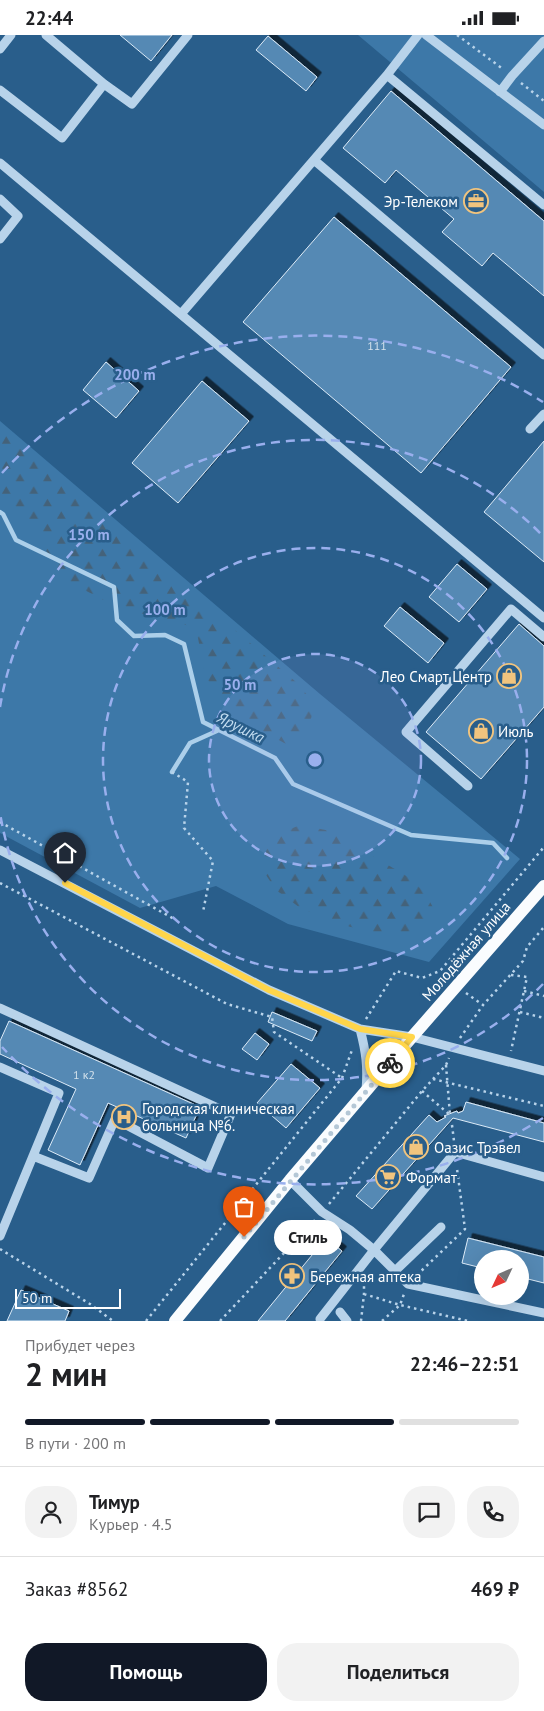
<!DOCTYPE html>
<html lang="ru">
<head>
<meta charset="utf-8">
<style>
  body { margin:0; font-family:"PT Sans",sans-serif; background:#f2f2f2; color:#202124; height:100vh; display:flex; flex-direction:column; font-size:19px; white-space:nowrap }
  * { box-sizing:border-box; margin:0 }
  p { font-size:16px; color:#757577 }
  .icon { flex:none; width:28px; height:28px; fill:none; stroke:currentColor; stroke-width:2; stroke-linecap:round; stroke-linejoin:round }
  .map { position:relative; height:1286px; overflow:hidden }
  .panel { display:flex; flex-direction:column; background:#fff; flex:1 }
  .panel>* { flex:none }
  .needle { width:32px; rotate:226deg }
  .fabs { position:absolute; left:474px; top:1215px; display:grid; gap:10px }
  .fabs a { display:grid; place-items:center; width:55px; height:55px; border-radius:50%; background:#fff; box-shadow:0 5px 20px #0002; font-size:25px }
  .scale { position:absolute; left:15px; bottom:12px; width:106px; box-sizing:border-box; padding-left:5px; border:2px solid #fff; border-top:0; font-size:14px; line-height:18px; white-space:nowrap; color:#fff; -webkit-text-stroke:4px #295e8b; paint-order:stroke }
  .pin { position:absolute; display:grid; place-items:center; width:42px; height:42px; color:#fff; margin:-51px -21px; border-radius:50% 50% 50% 0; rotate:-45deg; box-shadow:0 0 5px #0007 }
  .pin .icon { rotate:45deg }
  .courier { position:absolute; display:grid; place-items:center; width:50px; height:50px; margin:-25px; border:4px solid #ffd54a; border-radius:50%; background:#fff; color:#222; box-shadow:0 1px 6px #0007 }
  .bubble { position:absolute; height:35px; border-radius:18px; background:#fff; box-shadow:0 5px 20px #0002; font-size:16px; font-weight:700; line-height:35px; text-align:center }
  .summary em { font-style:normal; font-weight:700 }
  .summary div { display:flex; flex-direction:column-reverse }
  .summary { display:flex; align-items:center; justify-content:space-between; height:85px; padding:0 25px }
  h1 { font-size:32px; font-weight:700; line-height:38px }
  .bar { display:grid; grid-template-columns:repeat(4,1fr); gap:8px 5px; align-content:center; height:60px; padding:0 25px }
  .bar i { height:6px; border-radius:4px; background:#e0e0e0 }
  .bar .current { background:#111827 }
  .bar p { grid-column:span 4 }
  .line { display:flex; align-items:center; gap:12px; padding:0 25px; border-top:1px solid #e0e0e0 }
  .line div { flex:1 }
  .round { display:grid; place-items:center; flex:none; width:52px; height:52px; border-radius:20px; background:#f2f2f2 }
  .primary-button { display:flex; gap:10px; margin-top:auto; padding:10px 25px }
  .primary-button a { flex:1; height:58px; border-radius:20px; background:#111827; color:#fff; font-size:20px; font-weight:700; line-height:58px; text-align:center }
  .primary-button a+a { background:#f2f2f2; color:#202124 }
  .status { display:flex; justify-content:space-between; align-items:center; height:35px; padding:0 25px; background:#fff; direction:ltr }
  .status svg { height:14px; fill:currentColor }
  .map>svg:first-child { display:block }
</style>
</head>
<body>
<div class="status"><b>22:44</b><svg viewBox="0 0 49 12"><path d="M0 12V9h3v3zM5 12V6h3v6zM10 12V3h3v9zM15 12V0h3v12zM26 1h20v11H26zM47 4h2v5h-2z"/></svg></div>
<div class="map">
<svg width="544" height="1286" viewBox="0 0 544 1286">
  <defs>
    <pattern id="forest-firs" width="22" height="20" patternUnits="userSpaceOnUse" patternTransform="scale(1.25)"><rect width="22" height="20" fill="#3d78a8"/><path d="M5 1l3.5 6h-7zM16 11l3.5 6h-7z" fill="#44627a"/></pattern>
    <filter id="shadow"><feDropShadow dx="4.5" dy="-4.5" stdDeviation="0" flood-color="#0009"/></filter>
  </defs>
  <rect width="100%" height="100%" fill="#295e8b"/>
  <path fill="#3d78a8" d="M358 0H544V157Z
    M0 386 320 659 520 824 429 927 288 889 216 851 140 873 0 798Z"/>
  <path fill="url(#forest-firs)" d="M0 395 296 647 316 670 302 707 286 709 254 691 224 671 205 640 198 603 189 591 156 580 129 578 67 546 20 478 0 475Z
    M300 790C312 793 327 794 338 799 349 804 360 813 371 820 403 840 421 843 437 881L426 894 384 901 329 886 299 872 276 855 264 837 266 814 281 798Z"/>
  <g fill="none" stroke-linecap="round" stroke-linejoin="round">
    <path stroke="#accfea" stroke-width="4.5" d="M0 477 3 479 16 505 114 552 117 585 134 601 165 600 184 609 203 687 275 723 293 749 411 800 493 808 507 823
      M172 737 190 708 219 695"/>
  </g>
  <path fill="#5589b4" stroke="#dcebf8" filter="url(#shadow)" d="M120 0H172L151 26Z
    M268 1 317 42 306 56 256 15Z
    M391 56 544 186V261L493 218 482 231 442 197 454 184 396 135 385 148 343 113Z
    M334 182 511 332 421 438 243 287Z
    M106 327 139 356 116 383 83 355Z
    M202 346 249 386 178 468 132 428Z
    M544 406V527L484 477Z
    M457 529 487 554 459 587 429 562Z
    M400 572 444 608 428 628 384 591Z
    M519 589 544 611V672L481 744 426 697Z
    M272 977 317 996 312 1006 268 987Z
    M9 986 200 1072 186 1103 108 1068 80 1130 48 1115 76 1054 0 1019V1006Z
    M255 998 269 1009 257 1025 242 1014Z
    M291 1029 320 1053 286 1093 257 1068Z
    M466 1067 544 1088V1107L453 1083 372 1174 356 1161 429 1080 437 1087 446 1082 444 1081 457 1076 458 1078 463 1076Z
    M326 1203 342 1216 285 1286H258Z
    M468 1203 544 1222V1248L520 1242V1224H482V1233L462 1228Z
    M21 1255 69 1276 65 1286H7Z"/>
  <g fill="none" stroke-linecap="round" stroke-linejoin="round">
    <path stroke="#b8d3ea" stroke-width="2.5" stroke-dasharray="2.5 4" stroke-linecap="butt" d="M457 0 503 34
      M521 48 544 66
      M172 737 188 747 184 793 213 826 203 877
      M0 787 176 885
      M0 848 227 969 272 982 274 997 342 1043
      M511 940 527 942 511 1016
      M524 956 544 961
      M466 958 483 970
      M520 977 544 983
      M366 984 396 936 422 943 440 936 544 812
      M460 1003 483 970 523 926 527 912 544 892
      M446 1030 450 1080
      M433 1044 544 1071
      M422 1056 450 1080
      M452 1090 454 1106
      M329 1169 422 1056 446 1030 449 1023
      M0 1214 90 1269 113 1286
      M417 1240 465 1194 457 1134
      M364 1259 400 1270 468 1286
      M146 1286 342 1043 352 1015
      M220 1286 315 1185
      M361 1286 364 1259V1248
      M382 1286 400 1270 404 1259"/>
    <path stroke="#b8d3ea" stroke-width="9" d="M46 0 104 49 132 69 188 0
      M418 0 387 40 544 170
      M426 0 544 90
      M0 14 11 0
      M0 55 62 103 104 49
      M500 57 512 41 544 6
      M314 125 544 320
      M0 128 544 583
      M0 164 18 181 0 204
      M181 279 387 40
      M530 394 544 379
      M468 751 406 697 511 574 544 602
      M0 815 269 955 360 994 412 1002 544 1036
      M0 973 231 1079 208 1133 115 1084 89 1143 33 1121
      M360 994C366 1017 368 1032 366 1055
      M0 1032 59 1058 0 1201
      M290 1145 322 1177 350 1195 374 1215 455 1117 544 1142
      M395 1236 441 1192
      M340 1277 347 1286
      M320 1284 374 1215 408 1249 544 1278"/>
    <path stroke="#fafcfe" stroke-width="12" d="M175 1286 290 1145 412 1002 544 851"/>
  </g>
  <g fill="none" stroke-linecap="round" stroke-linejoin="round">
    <path stroke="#b4c7d6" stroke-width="5" stroke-dasharray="0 9" d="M244 1202 390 1028"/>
    <path stroke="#ffd54a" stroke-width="6" d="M65 848 269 955 360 994 412 1002 390 1028"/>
  </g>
  <circle cx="315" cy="725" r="106" fill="#99afed" fill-opacity=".12"/>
  <g fill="none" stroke="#99afed" stroke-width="2.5" stroke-dasharray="9 6">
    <circle cx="315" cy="725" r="106"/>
    <circle cx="315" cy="725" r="212"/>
    <path d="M543 949A319 319 0 0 1 0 778M0 672A319 319 0 0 1 543 501"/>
    <path d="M543 1083A425 425 0 0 1 2 1012M2 438A425 425 0 0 1 543 367"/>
  </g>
  <defs>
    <symbol id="office-ring" viewBox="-11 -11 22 22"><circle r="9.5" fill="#295e8b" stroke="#f1c47e" stroke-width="1.5"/><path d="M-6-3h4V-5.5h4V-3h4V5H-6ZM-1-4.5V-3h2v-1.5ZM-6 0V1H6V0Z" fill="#f1c47e"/></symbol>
    <symbol id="shop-ring" viewBox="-11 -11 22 22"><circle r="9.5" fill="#295e8b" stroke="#f1c47e" stroke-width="1.5"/><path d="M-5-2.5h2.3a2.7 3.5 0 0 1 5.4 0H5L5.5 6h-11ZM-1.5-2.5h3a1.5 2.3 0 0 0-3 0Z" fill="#f1c47e"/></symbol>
    <symbol id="hospital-ring" viewBox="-11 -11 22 22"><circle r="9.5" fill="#295e8b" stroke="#f1c47e" stroke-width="1.5"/><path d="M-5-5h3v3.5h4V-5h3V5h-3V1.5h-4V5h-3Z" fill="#f1c47e"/></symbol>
    <symbol id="supermarket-ring" viewBox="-11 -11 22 22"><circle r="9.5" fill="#295e8b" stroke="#f1c47e" stroke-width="1.5"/><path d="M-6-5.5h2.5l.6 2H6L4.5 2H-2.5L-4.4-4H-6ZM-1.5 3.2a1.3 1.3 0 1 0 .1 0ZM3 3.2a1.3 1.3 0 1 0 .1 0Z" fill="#f1c47e"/></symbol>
    <symbol id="pharmacy-ring" viewBox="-11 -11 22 22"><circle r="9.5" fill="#295e8b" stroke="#f1c47e" stroke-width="1.5"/><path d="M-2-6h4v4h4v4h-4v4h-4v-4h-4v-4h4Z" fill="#f1c47e"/></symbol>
  </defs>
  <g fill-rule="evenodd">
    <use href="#office-ring" x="462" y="152" width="28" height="28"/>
    <use href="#shop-ring" x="495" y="627" width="28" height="28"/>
    <use href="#shop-ring" x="467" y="682" width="28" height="28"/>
    <use href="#hospital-ring" x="110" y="1068" width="28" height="28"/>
    <use href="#shop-ring" x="402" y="1098" width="28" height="28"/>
    <use href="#supermarket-ring" x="374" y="1128" width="28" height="28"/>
    <use href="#pharmacy-ring" x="278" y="1227" width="28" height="28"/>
  </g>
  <g text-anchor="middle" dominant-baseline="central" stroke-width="5" stroke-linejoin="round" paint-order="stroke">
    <g font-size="12" fill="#d4e2ec">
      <text x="377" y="310">111</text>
      <text x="84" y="1039">1 к2</text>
    </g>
    <g font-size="15" fill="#fff" stroke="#295e8b" text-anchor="start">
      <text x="458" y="166" text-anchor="end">Эр-Телеком</text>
      <text x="492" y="641" text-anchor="end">Лео Смарт Центр</text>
      <text x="498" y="696">Июль</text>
      <text x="142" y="1073">Городская клиническая<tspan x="142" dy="17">больница №6.</tspan></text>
      <text x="434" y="1112">Оазис Трэвел</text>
      <text x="406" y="1142">Формат</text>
      <text x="310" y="1241">Бережная аптека</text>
    </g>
    <g font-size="15" fill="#fff" stroke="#295e8b">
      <text transform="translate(466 916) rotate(-49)">Молодёжная улица</text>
    </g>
    <g font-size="16" font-style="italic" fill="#c3ddf1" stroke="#295e8b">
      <text transform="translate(241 692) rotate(26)">Ярушка</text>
    </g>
  </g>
  <circle cx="315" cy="725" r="8" fill="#99afed" stroke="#295e8b" stroke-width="2.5"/>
  <g font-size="15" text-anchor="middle" font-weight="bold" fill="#99afed" stroke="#295e8b" stroke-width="5" stroke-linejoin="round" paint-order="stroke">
    <text x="135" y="345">200 m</text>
    <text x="89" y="505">150 m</text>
    <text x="165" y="580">100 m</text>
    <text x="240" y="655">50 m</text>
  </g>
</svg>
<div class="fabs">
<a><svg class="needle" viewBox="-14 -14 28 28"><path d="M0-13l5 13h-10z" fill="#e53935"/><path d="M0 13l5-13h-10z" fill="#757577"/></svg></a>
</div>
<div class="scale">50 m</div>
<div class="pin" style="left:244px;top:1202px;background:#ea580c"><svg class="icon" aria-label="bag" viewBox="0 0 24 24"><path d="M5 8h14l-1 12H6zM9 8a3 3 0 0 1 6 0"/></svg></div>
<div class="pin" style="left:65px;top:848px;background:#1f2937"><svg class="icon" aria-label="home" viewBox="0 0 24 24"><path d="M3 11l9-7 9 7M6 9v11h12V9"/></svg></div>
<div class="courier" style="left:390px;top:1028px"><svg class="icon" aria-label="bike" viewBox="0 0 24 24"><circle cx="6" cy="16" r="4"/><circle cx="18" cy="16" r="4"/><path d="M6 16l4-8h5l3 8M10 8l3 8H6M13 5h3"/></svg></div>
<div class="bubble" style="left:274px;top:1185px;width:68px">Стиль</div>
</div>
<section class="panel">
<div class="summary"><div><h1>2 мин</h1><p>Прибудет через</p></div><em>22:46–22:51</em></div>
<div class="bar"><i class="current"></i><i class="current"></i><i class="current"></i><i></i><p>В пути · 200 m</p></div>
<div class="line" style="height:90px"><a class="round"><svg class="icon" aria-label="person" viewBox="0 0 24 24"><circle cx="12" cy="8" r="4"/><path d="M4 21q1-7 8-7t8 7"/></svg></a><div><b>Тимур</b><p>Курьер · 4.5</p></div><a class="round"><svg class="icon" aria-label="chat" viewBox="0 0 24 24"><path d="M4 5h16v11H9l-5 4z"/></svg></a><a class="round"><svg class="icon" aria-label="phone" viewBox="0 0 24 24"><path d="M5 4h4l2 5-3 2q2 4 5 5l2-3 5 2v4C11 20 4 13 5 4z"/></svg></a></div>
<div class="line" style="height:65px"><div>Заказ #8562</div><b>469 ₽</b></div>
<div class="primary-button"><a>Помощь</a><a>Поделиться</a></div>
</section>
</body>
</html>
